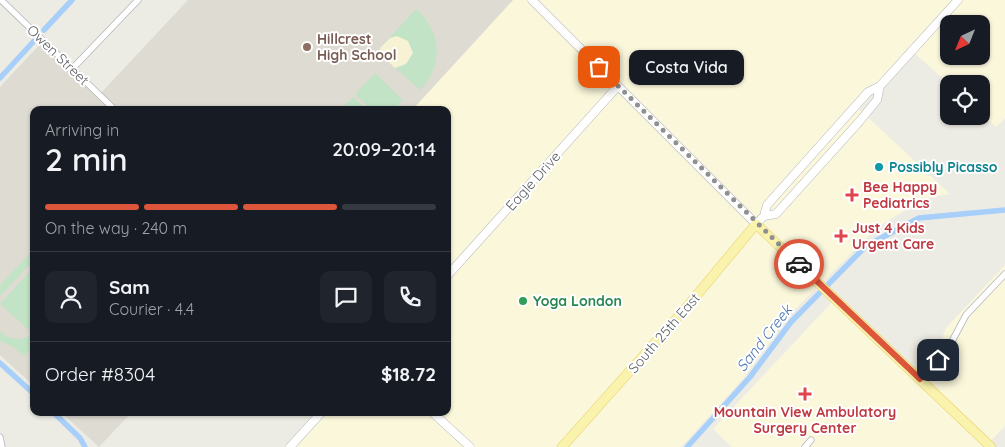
<!DOCTYPE html>
<html lang="en">
<head>
<meta charset="utf-8">
<style>
  body { margin:0; font-family:Quicksand,sans-serif; background:#20242c; color:#f1f3f6; height:100vh; display:flex; flex-direction:column; font-size:19px; white-space:nowrap }
  * { box-sizing:border-box; margin:0 }
  p { font-size:16px; color:#9ea1a6 }
  .icon { flex:none; width:28px; height:28px; fill:none; stroke:currentColor; stroke-width:2; stroke-linecap:round; stroke-linejoin:round }
  .map { position:relative; flex:1; overflow:hidden }
  .panel { position:absolute; left:30px; top:106px; width:421px; height:310px; display:flex; flex-direction:column; background:#171b24; border-radius:10px; box-shadow:0 1px 4px #0004 }
  .panel>* { flex:none }
  .needle { width:32px; rotate:223deg }
  .fabs { position:absolute; left:940px; top:15px; display:grid; gap:10px }
  .fabs a { display:grid; place-items:center; width:50px; height:50px; border-radius:10px; background:#171b24; box-shadow:0 1px 4px #0004; font-size:25px }
  .pin { position:absolute; display:grid; place-items:center; width:42px; height:42px; color:#fff; margin:-21px; border-radius:10px; box-shadow:0 2px 8px #0006 }
  .courier { position:absolute; display:grid; place-items:center; width:50px; height:50px; margin:-25px; border:4px solid #dd553a; border-radius:50%; background:#fff; color:#222; box-shadow:0 1px 6px #0007 }
  .bubble { position:absolute; height:35px; border-radius:10px; background:#171b24; box-shadow:0 1px 4px #0004; font-size:16px; font-weight:600; line-height:35px; text-align:center }
  .headline em { font-style:normal; font-weight:600 }
  .headline div { display:flex; flex-direction:column-reverse }
  .headline { display:flex; align-items:center; justify-content:space-between; height:85px; padding:0 15px }
  h1 { font-size:32px; font-weight:600; line-height:38px }
  .bar { display:grid; grid-template-columns:repeat(4,1fr); gap:8px 5px; align-content:center; height:60px; padding:0 15px }
  .bar i { height:6px; border-radius:4px; background:#363941 }
  .bar .active { background:#dd553a }
  .bar p { grid-column:span 4 }
  .line { display:flex; align-items:center; gap:12px; padding:0 15px; border-top:1px solid #363941 }
  .line div { flex:1 }
  .round { display:grid; place-items:center; flex:none; width:52px; height:52px; border-radius:10px; background:#20242c }
  .map>svg:first-child { display:block }
</style>
</head>
<body>
<div class="map">
<svg width="1005" height="447" viewBox="0 0 1005 447">
  <rect width="100%" height="100%" fill="#edece4"/>
  <path fill="#fbf7db" fill-rule="evenodd" d="M513 0H1005V118L996 127 981 114V84H949L912 51 859 109 950 194 923 199 878 227 789 315 742 380 681 447H291L322 413 448 412V110H412ZM949 24H981V56H949Z
    M1005 265V426L988 444 991 447H732L713 429 835 299 913 372 939 346 946 328Z"/>
  <path fill="#dddbd2" d="M188 0H513L412 110H34V386L0 355V87L43 41 99 95Z
    M62 413H131L99 447Z"/>
  <path fill="#c2e3c5" d="M416 9C442 32 444 64 420 90L380 54V48Z
    M375 73 403 100 393 110H371L355 94Z
    M353 97 367 110H340Z
    M34 249V260L0 296V285Z
    M34 267V327L30 331 0 304Z
    M0 331C10 341 22 341 34 334V345L24 356 13 347 0 341Z"/>
  <path fill="#f8f2d5" d="M397 36 408 41 413 53 406 64 395 68 380 54V48L390 38Z"/>
  <g fill="none" stroke-linecap="round" stroke-linejoin="round">
    <path stroke="#a8cff9" stroke-width="5.5" d="M44 30 72 0
      M0 78 34 41
      M0 363 34 394
      M53 412 80 438 85 447
      M687 447 750 377 791 322 866 246 919 218 1005 210"/>
    <defs>
      <path id="street" d="M1 0 115 110
        M72 69 138 0
        M920 379 949 347 966 315 1005 274
        M0 437 2 447
        M805 447 811 440"/>
      <path id="secondary" d="M532 0 756 224 764 216 767 205 868 92 880 86 958 0
        M764 216 776 214 859 122 877 100 880 86
        M448 275 618 86
        M432 412 470 447
        M290 447 322 412"/>
      <path id="primary" d="M562 447 686 308 756 224 991 447"/>
    </defs>
    <use href="#street" stroke="#b4b6ba" stroke-width="7"/>
    <use href="#secondary" stroke="#b3b6ba" stroke-width="9"/>
    <use href="#primary" stroke="#e7ce63" stroke-width="10"/>
    <use href="#street" stroke="#fff" stroke-width="5.5"/>
    <use href="#secondary" stroke="#fff" stroke-width="8"/>
    <use href="#primary" stroke="#f9f3ad" stroke-width="9"/>
  </g>
  <g fill="none" stroke-linecap="round" stroke-linejoin="round">
    <path stroke="#8f9090" stroke-width="5" stroke-dasharray="0 9" d="M599 67 799 264"/>
    <path stroke="#dd553a" stroke-width="6" d="M799 264 920 379 938 360"/>
  </g>
  <circle fill="#8d6e63" stroke="#fff" stroke-width="2" cx="307" cy="47" r="5"/>
  <circle fill="#0f9aa8" stroke="#fff" stroke-width="2" cx="879" cy="167" r="5"/>
  <g fill="#e0444e" stroke="#fff" stroke-width="2">
    <path d="M849.5 187.5h5v5h5v5h-5v5h-5v-5h-5v-5h5z"/>
    <path d="M838.5 228.5h5v5h5v5h-5v5h-5v-5h-5v-5h5z"/>
    <path d="M802.5 386.5h5v5h5v5h-5v5h-5v-5h-5v-5h5z"/>
  </g>
  <circle fill="#2e9e5b" stroke="#fff" stroke-width="2" cx="523" cy="301" r="5"/>
  <g text-anchor="middle" dominant-baseline="central" stroke-width="4" stroke-linejoin="round" paint-order="stroke">
    <g font-size="14" font-weight="bold" fill="#785e54" stroke="#fff" text-anchor="start">
      <text x="317" y="39">Hillcrest<tspan x="317" dy="16">High School</tspan></text>
    </g>
    <g font-size="14" fill="#5c5f63" stroke="#fff">
      <text transform="translate(58 55) rotate(44)">Owen Street</text>
      <text transform="translate(533 181) rotate(-48)">Eagle Drive</text>
      <text transform="translate(664 333) rotate(-49)">South 25th East</text>
    </g>
    <g font-size="14" font-weight="bold" fill="#0d838f" stroke="#fff" text-anchor="start">
      <text x="889" y="167">Possibly Picasso</text>
    </g>
    <g font-size="14" font-weight="bold" fill="#be3a42" stroke="#fff" text-anchor="start">
      <text x="863" y="187">Bee Happy<tspan x="863" dy="16">Pediatrics</tspan></text>
      <text x="852" y="228">Just 4 Kids<tspan x="852" dy="16">Urgent Care</tspan></text>
      <text x="805" y="412" text-anchor="middle">Mountain View Ambulatory<tspan x="805" dy="16">Surgery Center</tspan></text>
    </g>
    <g font-size="14" font-weight="bold" fill="#27864d" stroke="#fff" text-anchor="start">
      <text x="533" y="301">Yoga London</text>
    </g>
    <g font-size="15" font-style="italic" fill="#4a74b2" stroke="#fff">
      <text transform="translate(764 338) rotate(-52)">Sand Creek</text>
    </g>
  </g>
</svg>
<div class="fabs">
<a><svg class="needle" viewBox="-14 -14 28 28"><path d="M0-13l5 13h-10z" fill="#e53935"/><path d="M0 13l5-13h-10z" fill="#9ea1a6"/></svg></a>
<a><svg class="icon" aria-label="locate" viewBox="0 0 24 24"><circle cx="12" cy="12" r="6"/><path d="M12 2v4M12 18v4M2 12h4M18 12h4"/></svg></a>
</div>
<div class="pin" style="left:599px;top:67px;background:#ea580c"><svg class="icon" aria-label="bag" viewBox="0 0 24 24"><path d="M5 8h14l-1 12H6zM9 8a3 3 0 0 1 6 0"/></svg></div>
<div class="pin" style="left:938px;top:360px;background:#1f2937"><svg class="icon" aria-label="home" viewBox="0 0 24 24"><path d="M3 11l9-7 9 7M6 9v11h12V9"/></svg></div>
<div class="courier" style="left:799px;top:264px"><svg class="icon" aria-label="car" viewBox="0 0 24 24"><path d="M5 17H2v-5l4-1 3-4h7l3 4 3 1v5h-3M9 17h6M6 11h13"/><circle cx="7" cy="17" r="2"/><circle cx="17" cy="17" r="2"/></svg></div>
<div class="bubble" style="left:629px;top:50px;width:115px">Costa Vida</div>
<section class="panel">
<div class="headline"><div><h1>2 min</h1><p>Arriving in</p></div><em>20:09–20:14</em></div>
<div class="bar"><i class="active"></i><i class="active"></i><i class="active"></i><i></i><p>On the way · 240 m</p></div>
<div class="line" style="height:90px"><a class="round"><svg class="icon" aria-label="person" viewBox="0 0 24 24"><circle cx="12" cy="8" r="4"/><path d="M4 21q1-7 8-7t8 7"/></svg></a><div><b>Sam</b><p>Courier · 4.4</p></div><a class="round"><svg class="icon" aria-label="chat" viewBox="0 0 24 24"><path d="M4 5h16v11H9l-5 4z"/></svg></a><a class="round"><svg class="icon" aria-label="phone" viewBox="0 0 24 24"><path d="M5 4h4l2 5-3 2q2 4 5 5l2-3 5 2v4C11 20 4 13 5 4z"/></svg></a></div>
<div class="line" style="height:65px"><div>Order #8304</div><b>$18.72</b></div>
</section>
</div>
</body>
</html>
